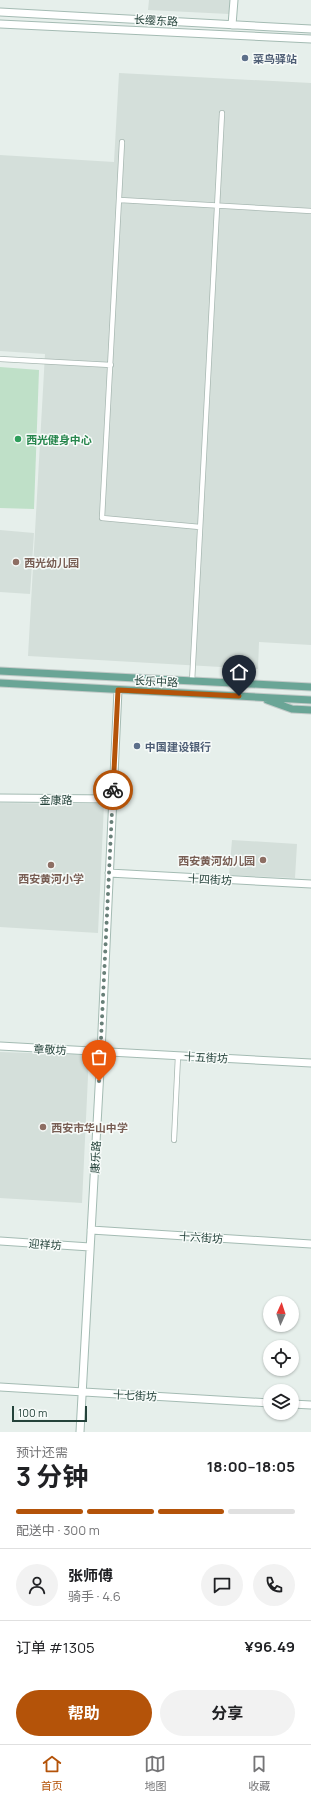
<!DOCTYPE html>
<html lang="zh">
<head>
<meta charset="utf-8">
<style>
  body { margin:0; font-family:Manrope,"Noto Sans SC",sans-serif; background:#f2f2f2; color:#202124; height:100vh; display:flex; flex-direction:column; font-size:15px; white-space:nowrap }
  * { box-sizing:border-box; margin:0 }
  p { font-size:13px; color:#757577 }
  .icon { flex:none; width:22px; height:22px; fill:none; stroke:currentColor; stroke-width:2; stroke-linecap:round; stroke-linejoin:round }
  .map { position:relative; height:1432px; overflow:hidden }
  .panel { display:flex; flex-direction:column; background:#fff; flex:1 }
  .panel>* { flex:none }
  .needle { width:26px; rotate:3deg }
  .fabs { position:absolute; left:263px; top:1296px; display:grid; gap:8px }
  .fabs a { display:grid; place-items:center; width:36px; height:36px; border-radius:50%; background:#fff; box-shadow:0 1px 3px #0004; font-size:20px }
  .scale { position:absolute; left:12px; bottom:10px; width:75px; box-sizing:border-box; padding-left:4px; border:2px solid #24423a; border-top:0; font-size:11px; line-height:14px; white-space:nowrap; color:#24423a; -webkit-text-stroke:3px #f7fbf9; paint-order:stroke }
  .pin { position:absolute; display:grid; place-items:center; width:34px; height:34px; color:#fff; margin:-41px -17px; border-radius:50% 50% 50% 0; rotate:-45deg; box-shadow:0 0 4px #0007 }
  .pin .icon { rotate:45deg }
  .courier { position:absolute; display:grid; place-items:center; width:40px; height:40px; margin:-20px; border:3px solid #b45309; border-radius:50%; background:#fff; color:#222; box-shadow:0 1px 5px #0007 }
  .head em { font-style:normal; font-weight:700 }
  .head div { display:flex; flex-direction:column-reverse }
  .head { display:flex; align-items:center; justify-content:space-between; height:68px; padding:0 16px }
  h1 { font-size:26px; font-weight:700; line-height:30px }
  .bar { display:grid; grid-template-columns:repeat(4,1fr); gap:6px 4px; align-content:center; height:48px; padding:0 16px }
  .bar i { height:5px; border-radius:3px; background:#e0e0e0 }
  .bar .on { background:#b45309 }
  .bar p { grid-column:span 4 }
  .line { display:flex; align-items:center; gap:10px; padding:0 16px; border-top:1px solid #e0e0e0 }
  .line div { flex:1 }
  .round { display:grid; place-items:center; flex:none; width:42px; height:42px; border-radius:21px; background:#f2f2f2 }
  .button { display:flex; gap:8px; margin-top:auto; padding:8px 16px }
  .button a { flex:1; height:46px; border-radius:24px; background:#b45309; color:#fff; font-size:16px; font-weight:700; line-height:46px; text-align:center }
  .button a+a { background:#f2f2f2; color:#202124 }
  .tabs { display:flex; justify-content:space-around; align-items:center; height:56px; border-top:1px solid #e0e0e0; background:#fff; font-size:11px; color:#757577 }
  .tabs a { display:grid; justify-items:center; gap:2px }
  .tabs .on { color:#b45309 }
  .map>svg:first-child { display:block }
</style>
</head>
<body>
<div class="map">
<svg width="311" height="1432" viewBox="0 0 311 1432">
  <rect width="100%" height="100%" fill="#e6efeb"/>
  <path fill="#d4dfda" d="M149 0H230L229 14 148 10Z
    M119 73 311 83V645L259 642 258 669 28 656 45 354 0 351V155L114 162Z
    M0 530 34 533 30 594 0 592Z
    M0 803 104 804 98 933 0 927Z
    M232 840 297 844 295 878 229 875Z
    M0 1052 89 1055 82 1203 0 1198Z"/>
  <path fill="#bfe0c8" d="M0 367 39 370 34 509 0 508Z"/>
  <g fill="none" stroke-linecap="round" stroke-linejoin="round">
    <defs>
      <path id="street" d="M122 142 102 518 200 527
        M120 200 311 211
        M0 359 111 365
        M192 682 222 113
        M174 1140 178 1056"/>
      <path id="secondary" d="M0 12 311 29
        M0 24 311 39
        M232 25 234 0
        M0 798 112 799
        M109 873 311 884
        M0 1046 311 1063
        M91 1230 311 1244
        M0 1241 90 1247
        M0 1387 270 1403
        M292 1404 311 1405
        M80 1432 101 1052 118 690"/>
      <path id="primary" d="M0 671 311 687
        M0 683 311 700
        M267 700 292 709 311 710"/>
    </defs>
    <use href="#street" stroke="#a8b8b2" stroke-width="6"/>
    <use href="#secondary" stroke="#a4bbb3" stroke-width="9"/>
    <use href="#primary" stroke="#c2cac8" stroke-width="9"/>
    <use href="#street" stroke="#fff" stroke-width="4.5"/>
    <use href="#secondary" stroke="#fff" stroke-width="7"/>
    <use href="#primary" stroke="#6aa596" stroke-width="7"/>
  </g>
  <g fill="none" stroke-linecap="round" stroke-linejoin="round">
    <path stroke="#687f78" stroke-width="4" stroke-dasharray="0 7.2" d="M99 1081 113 790"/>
    <path stroke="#b45309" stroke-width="5" d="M113 790 118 690 239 696"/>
  </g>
  <g fill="#5c6f8a" stroke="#f7fbf9" stroke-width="1.5">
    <circle cx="245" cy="58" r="4"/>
    <circle cx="137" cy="746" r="4"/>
  </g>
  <circle fill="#2e9e5b" stroke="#f7fbf9" stroke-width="1.5" cx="18" cy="439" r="4"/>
  <g fill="#8d6e63" stroke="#f7fbf9" stroke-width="1.5">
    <circle cx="16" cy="562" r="4"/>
    <circle cx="263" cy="860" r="4"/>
    <circle cx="51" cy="865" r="4"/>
    <circle cx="43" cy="1127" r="4"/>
  </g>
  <g text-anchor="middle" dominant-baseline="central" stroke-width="3" stroke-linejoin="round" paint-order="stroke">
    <g font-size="11" fill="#24423a" stroke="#f7fbf9">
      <text transform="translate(156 20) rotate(3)">长缨东路</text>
      <text transform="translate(156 681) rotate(3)">长乐中路</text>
      <text x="56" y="799">金康路</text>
      <text transform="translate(210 879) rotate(3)">十四街坊</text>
      <text transform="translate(50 1049) rotate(3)">章敬坊</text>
      <text transform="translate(206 1057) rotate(3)">十五街坊</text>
      <text transform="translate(95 1157) rotate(-87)">康乐路</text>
      <text transform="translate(201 1237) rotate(4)">十六街坊</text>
      <text transform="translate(45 1244) rotate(4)">迎祥坊</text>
      <text transform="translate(135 1395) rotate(3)">十七街坊</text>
    </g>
    <g font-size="11" font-weight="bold" fill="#4e5e75" stroke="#f7fbf9" text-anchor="start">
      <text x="253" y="58">菜鸟驿站</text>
      <text x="145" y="746">中国建设银行</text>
    </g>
    <g font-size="11" font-weight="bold" fill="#27864d" stroke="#f7fbf9" text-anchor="start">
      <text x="26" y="439">西光健身中心</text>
    </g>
    <g font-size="11" font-weight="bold" fill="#785e54" stroke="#f7fbf9" text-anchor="start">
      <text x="24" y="562">西光幼儿园</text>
      <text x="255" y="860" text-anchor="end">西安黄河幼儿园</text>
      <text x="51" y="878" text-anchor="middle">西安黄河小学</text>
      <text x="51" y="1127">西安市华山中学</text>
    </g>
  </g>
</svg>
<div class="fabs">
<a><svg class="needle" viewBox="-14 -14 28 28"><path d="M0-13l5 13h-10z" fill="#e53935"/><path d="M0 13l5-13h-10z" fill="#757577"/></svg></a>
<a><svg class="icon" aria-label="locate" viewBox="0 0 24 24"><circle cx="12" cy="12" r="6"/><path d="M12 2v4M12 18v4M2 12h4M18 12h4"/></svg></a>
<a><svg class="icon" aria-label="layers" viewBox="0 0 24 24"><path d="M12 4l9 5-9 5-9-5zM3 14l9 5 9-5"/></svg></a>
</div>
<div class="scale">100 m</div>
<div class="pin" style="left:99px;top:1081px;background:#ea580c"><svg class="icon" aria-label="bag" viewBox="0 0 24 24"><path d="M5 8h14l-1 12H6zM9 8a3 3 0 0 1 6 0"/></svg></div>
<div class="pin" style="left:239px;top:696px;background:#1f2937"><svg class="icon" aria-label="home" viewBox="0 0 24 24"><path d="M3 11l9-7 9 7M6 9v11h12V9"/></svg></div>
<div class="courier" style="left:113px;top:790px"><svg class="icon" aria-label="bike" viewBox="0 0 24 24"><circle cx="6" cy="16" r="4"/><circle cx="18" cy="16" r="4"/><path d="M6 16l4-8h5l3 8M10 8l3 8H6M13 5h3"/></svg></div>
</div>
<section class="panel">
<div class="head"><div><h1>3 分钟</h1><p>预计还需</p></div><em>18:00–18:05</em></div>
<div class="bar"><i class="on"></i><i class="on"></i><i class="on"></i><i></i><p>配送中 · 300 m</p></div>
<div class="line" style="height:72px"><a class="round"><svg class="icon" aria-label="person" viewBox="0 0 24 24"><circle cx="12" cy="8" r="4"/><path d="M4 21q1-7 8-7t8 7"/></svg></a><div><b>张师傅</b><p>骑手 · 4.6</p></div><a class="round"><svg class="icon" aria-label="chat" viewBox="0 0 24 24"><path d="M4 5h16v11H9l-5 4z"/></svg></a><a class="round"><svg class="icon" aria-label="phone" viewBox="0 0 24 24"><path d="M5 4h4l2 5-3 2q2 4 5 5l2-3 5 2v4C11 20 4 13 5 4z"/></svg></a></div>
<div class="line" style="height:52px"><div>订单 #1305</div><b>¥96.49</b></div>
<div class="button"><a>帮助</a><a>分享</a></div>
</section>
<nav class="tabs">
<a class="on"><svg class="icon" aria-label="home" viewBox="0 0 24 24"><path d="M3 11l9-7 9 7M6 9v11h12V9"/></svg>首页</a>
<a><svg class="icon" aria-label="map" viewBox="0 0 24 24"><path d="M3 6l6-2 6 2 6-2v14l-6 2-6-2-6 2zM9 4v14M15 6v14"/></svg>地图</a>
<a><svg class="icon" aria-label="saved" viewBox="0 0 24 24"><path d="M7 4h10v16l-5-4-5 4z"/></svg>收藏</a>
</nav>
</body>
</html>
